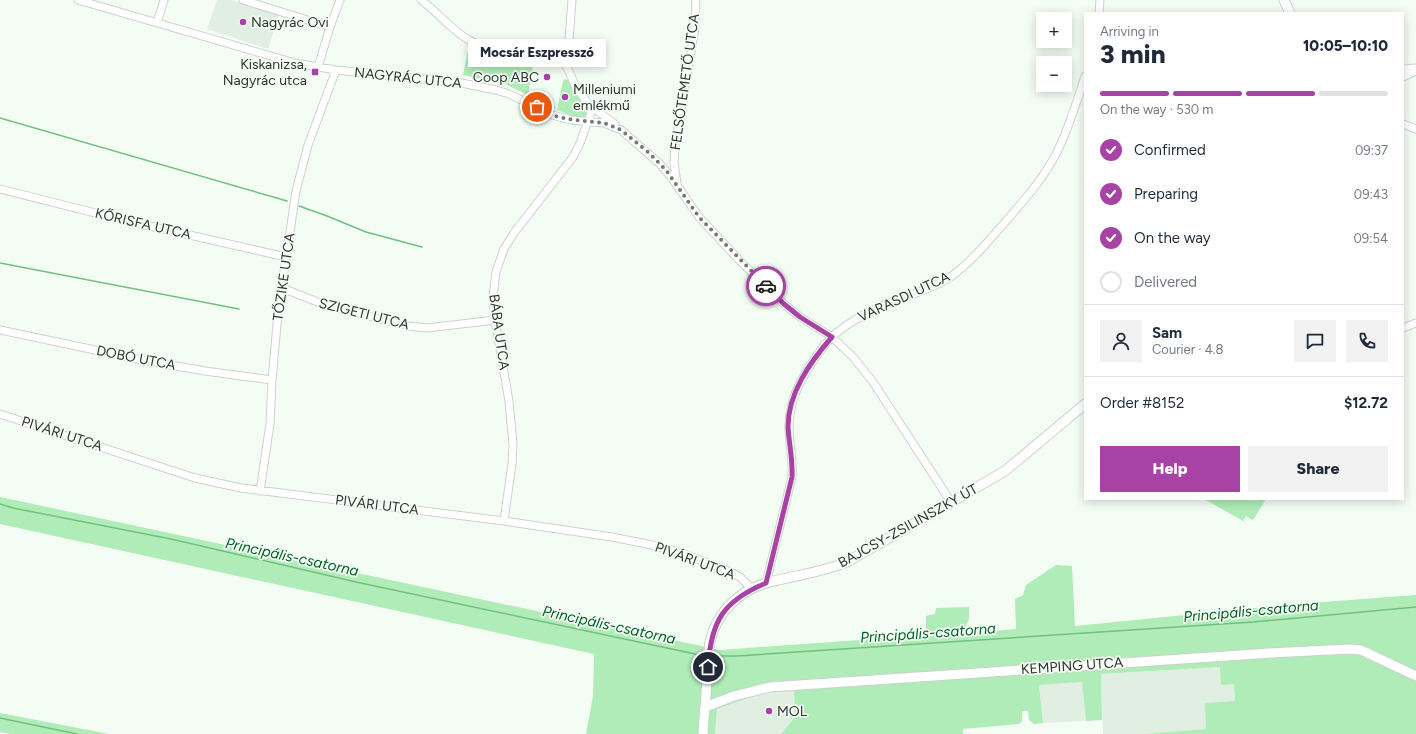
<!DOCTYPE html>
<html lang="en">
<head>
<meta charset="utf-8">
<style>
  body { margin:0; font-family:Figtree,sans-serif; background:#f2f2f3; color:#1f2937; height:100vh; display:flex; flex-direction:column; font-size:15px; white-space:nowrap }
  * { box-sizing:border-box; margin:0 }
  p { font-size:13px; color:#747a83 }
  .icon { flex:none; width:22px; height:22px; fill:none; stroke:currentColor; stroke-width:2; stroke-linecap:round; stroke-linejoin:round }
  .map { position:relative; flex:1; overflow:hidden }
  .details { position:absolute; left:1084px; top:12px; width:320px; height:488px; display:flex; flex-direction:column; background:#fff; border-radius:0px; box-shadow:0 2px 10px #0003 }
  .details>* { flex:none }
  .tools { position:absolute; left:1036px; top:12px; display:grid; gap:8px }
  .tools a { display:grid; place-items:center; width:36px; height:36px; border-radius:0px; background:#fff; box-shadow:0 2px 10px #0003; font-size:20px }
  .pin { position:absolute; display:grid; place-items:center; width:34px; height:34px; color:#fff; margin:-17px; border:2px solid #fff; border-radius:50%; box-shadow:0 1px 4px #0007 }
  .courier { position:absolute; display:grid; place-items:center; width:40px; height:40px; margin:-20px; border:3px solid #a842a5; border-radius:50%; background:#fff; color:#222; box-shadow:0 1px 5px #0007 }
  .bubble { position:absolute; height:28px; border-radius:0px; background:#fff; box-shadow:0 2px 10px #0003; font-size:13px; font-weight:800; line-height:28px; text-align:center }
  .head em { font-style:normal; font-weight:800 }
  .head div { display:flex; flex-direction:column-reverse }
  .head { display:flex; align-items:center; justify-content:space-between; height:68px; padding:0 16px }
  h1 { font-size:26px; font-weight:800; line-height:30px }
  .bar { display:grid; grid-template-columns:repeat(4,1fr); gap:6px 4px; align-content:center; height:48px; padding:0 16px }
  .bar i { height:5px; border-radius:3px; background:#e0e1e3 }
  .bar .selected { background:#a842a5 }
  .bar p { grid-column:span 4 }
  .line { display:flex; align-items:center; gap:10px; padding:0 16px; border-top:1px solid #e0e1e3 }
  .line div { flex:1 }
  .round { display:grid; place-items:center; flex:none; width:42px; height:42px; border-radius:0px; background:#f2f2f3 }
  ol { padding:0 16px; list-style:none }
  li { display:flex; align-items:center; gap:12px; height:44px }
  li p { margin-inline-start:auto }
  li .icon { padding:4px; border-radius:50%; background:#a842a5; color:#fff; stroke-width:4 }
  li:last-child { color:#747a83 }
  li i { width:22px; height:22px; border:2px solid #e0e1e3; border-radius:50% }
  .button { display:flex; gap:8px; margin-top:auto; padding:8px 16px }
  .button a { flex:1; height:46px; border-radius:0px; background:#a842a5; color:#fff; font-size:16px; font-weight:800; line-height:46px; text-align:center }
  .button a+a { background:#f2f2f3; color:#1f2937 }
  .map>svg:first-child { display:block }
</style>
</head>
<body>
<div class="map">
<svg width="1416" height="734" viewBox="0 0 1416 734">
  <rect width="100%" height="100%" fill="#f3fdf4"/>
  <path fill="#e1efe3" d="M217 0H232L279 15 268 49 207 29Z
    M1220 667 1234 684 1235 701 1206 729 1143 734H1103L1101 674Z
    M1082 682 1086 721 1043 723 1039 685Z
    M794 691 795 717 781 734H715L717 709 762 693Z"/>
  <path fill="#afecb8" d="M469 46 534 60 528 95 505 84 463 75Z
    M565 79 569 80C574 91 583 100 588 111L584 118 569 115 557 110 563 81Z
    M0 497 720 650 902 637H930L926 630V616L935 614 936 608 969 607V619L963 634 1016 629 1015 599 1023 595 1026 585 1056 565 1072 566 1075 626 1284 605 1416 595V734H1143L1206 729 1205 703 1235 701 1234 684 1221 685 1220 667 1101 674 1102 720 1086 721 1082 682 1039 685 1043 723 1034 724 1029 720 1028 711H1022V721L1019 724 963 729V734H781L795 717 794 691 762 693 717 709 715 734H586L593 696 594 654 0 524Z
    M1204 499H1248L1252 501 1253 499H1266L1253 520 1246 516 1243 521Z
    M0 713 109 734H11L0 732Z"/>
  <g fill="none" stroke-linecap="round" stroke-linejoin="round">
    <path stroke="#72bf80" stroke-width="1.5" d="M0 118 287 201
      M299 206 327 216 366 232 422 247
      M0 263 239 309
      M0 504 13 508 171 539 356 582 695 654 706 655
      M712 656H737L1253 622 1416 607
      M0 718 77 734"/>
    <defs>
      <path id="street" d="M78 0 295 63 336 70 461 83 496 90 509 94 552 115 571 120 604 123 621 130 659 163 671 177 699 217 739 260 784 304 800 317 832 337 853 357 873 382 951 502
        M243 0 330 27
        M421 0C438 12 451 30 469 40 492 53 530 55 557 60L564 63 567 67 575 85 588 104 591 113 580 143 573 157 514 233 504 249 496 272 493 297 495 320 509 401 513 445 512 464 504 521
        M1099 13 1100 0
        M157 23 164 0
        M318 67 330 27 340 0
        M567 67 572 0
        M1403 69 1416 68
        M1403 77 1416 71
        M588 104 615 124
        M1403 124 1416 129
        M677 183 674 163 675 145 695 28 696 0
        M0 189 123 220 286 257
        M282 288 328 306 408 326 427 328 495 320
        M1403 328 1416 323
        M0 330 147 361 205 371 272 380
        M0 414 195 478 241 488 504 521 612 537 652 545 679 552 731 572 740 577 752 589
        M260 491 270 424 272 380 278 313 296 191 308 145 336 70
        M766 583 792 477C794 456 786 435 790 414 792 398 799 383 808 369 815 358 822 347 831 338 847 322 870 311 891 302 910 295 932 289 949 278 972 262 989 240 1007 220 1025 199 1044 178 1057 152 1069 128 1077 101 1085 76"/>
      <path id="secondary" d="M1284 0 1290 13
        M705 707 734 696 770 687 1270 653 1349 649 1361 650 1416 676
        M703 734C704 716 706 697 707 679 708 667 708 654 710 642 716 613 739 591 766 583 794 575 822 573 849 561L1005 471 1085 404"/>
    </defs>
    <use href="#street" stroke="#cbd4cc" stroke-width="9"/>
    <use href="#secondary" stroke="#cbd4cc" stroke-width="11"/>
    <use href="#street" stroke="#fff" stroke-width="7"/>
    <use href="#secondary" stroke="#fff" stroke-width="9"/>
  </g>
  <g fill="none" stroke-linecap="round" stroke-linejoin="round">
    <path stroke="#747a75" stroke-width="4" stroke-dasharray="0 7.2" d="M537 107 552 115 567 119 604 123 621 130 648 152 666 170 699 217 766 286"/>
    <path stroke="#a842a5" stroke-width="5" d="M708 667C711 621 723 601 766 583L792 477C793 460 789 444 788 427 788 393 810 362 832 337L800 317 784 304 766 286"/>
  </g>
  <g fill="#a842a5" stroke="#f3fdf4" stroke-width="1.5">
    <circle cx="243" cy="22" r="4"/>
    <rect x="311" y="68" width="8" height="8" rx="2"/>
    <circle cx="547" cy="77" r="4"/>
    <circle cx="565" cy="97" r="4"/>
    <circle cx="769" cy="711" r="4"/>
  </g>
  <g text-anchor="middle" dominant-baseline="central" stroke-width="3.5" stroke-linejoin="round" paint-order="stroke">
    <g font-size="14" fill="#303330" stroke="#f3fdf4" text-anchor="start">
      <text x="251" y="22">Nagyrác Ovi</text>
      <text x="307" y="64" text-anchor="end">Kiskanizsa,<tspan x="307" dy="16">Nagyrác utca</tspan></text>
      <text x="539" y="77" text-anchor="end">Coop ABC</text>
      <text x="573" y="89">Milleniumi<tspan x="573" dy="16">emlékmű</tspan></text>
      <text x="777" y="711">MOL</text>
    </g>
    <g font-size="14" fill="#303330" stroke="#f3fdf4">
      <text transform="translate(408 78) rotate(6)">NAGYRÁC UTCA</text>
      <text transform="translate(685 82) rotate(-82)">FELSŐTEMETŐ UTCA</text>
      <text transform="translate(143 224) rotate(13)">KŐRISFA UTCA</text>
      <text transform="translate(284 277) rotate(-82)">TŐZIKE UTCA</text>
      <text transform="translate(904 297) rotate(-25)">VARASDI UTCA</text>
      <text transform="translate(364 314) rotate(14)">SZIGETI UTCA</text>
      <text transform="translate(499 332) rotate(82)">BÁBA UTCA</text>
      <text transform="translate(136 358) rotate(11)">DOBÓ UTCA</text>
      <text transform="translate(62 434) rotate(18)">PIVÁRI UTCA</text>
      <text transform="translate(377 505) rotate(7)">PIVÁRI UTCA</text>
      <text transform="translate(908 526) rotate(-29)">BAJCSY-ZSILINSZKY ÚT</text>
      <text transform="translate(695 561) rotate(20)">PIVÁRI UTCA</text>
      <text transform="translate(1072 666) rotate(-4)">KEMPING UTCA</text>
    </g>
    <g font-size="15" font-style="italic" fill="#025f25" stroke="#f3fdf4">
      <text transform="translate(292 557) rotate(12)">Principális-csatorna</text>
      <text transform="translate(1251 611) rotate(-5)">Principális-csatorna</text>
      <text transform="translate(609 625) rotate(12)">Principális-csatorna</text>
      <text transform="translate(928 633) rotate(-4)">Principális-csatorna</text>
    </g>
  </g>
</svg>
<div class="tools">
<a>+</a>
<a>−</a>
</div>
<div class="pin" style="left:537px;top:107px;background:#ea580c"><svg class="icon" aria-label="bag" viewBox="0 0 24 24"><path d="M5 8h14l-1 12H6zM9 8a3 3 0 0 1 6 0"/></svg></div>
<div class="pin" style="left:708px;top:667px;background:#1f2937"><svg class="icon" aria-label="home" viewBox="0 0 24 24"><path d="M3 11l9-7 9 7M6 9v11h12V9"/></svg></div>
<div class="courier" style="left:766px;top:286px"><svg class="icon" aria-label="car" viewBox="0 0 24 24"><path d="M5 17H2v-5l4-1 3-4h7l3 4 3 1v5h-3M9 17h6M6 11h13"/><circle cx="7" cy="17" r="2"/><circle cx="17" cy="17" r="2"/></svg></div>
<div class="bubble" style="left:468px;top:39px;width:138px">Mocsár Eszpresszó</div>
<section class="details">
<div class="head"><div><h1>3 min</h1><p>Arriving in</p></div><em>10:05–10:10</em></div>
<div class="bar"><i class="selected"></i><i class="selected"></i><i class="selected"></i><i></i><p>On the way · 530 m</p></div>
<ol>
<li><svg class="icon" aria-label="check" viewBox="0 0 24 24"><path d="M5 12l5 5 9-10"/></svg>Confirmed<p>09:37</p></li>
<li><svg class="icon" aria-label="check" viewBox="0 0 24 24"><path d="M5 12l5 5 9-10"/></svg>Preparing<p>09:43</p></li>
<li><svg class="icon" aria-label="check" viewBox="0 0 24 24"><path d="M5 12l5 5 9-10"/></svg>On the way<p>09:54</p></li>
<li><i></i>Delivered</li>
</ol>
<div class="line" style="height:72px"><a class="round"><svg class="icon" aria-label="person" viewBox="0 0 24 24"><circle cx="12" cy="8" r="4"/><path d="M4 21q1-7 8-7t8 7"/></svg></a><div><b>Sam</b><p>Courier · 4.8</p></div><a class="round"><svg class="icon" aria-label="chat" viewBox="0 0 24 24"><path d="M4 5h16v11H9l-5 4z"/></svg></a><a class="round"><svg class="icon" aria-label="phone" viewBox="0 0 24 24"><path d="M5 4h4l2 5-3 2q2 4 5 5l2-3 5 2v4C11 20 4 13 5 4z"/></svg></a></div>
<div class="line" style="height:52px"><div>Order #8152</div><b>$12.72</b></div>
<div class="button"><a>Help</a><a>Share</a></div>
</section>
</div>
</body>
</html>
